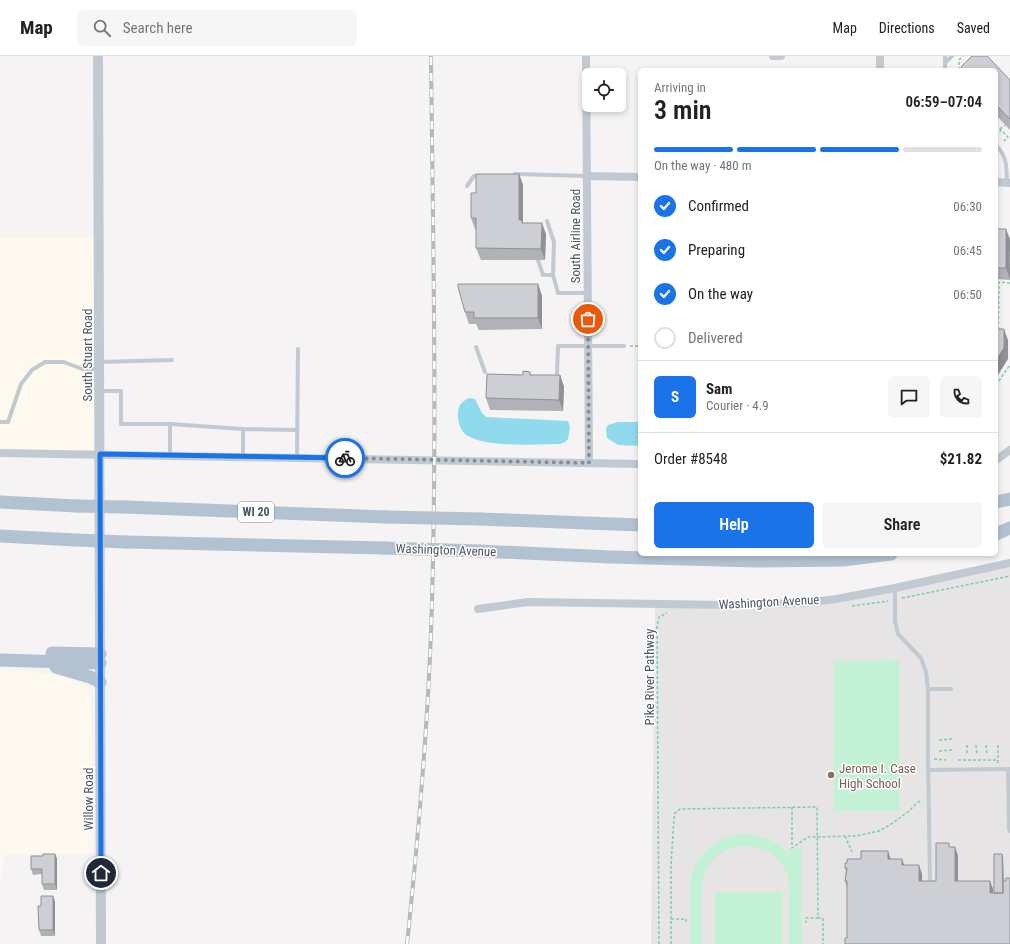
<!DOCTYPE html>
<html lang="en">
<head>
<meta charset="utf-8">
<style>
  body { margin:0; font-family:"Roboto Condensed",sans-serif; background:#f6f6f6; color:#222; height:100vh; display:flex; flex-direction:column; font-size:15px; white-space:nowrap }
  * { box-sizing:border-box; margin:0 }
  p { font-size:13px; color:#767676 }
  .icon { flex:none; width:22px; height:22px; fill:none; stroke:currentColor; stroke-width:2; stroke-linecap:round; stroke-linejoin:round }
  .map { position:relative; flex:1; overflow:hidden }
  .details { position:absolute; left:638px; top:12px; width:360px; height:488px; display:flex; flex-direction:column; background:#fff; border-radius:6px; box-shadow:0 2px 6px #0003 }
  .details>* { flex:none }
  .buttons { position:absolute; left:582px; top:12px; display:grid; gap:8px }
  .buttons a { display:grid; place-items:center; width:44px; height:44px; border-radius:6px; background:#fff; box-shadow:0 2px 6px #0003; font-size:20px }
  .pin { position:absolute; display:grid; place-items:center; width:34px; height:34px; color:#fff; margin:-17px; border:2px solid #fff; border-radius:50%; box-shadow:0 1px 4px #0007 }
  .courier { position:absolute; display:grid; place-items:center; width:40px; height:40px; margin:-20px; border:3px solid #1a73e8; border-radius:50%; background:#fff; color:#222; box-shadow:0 1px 5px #0007 }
  .overview em { font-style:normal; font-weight:600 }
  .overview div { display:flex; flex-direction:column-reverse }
  .overview { display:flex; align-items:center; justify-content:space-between; height:68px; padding:0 16px }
  h1 { font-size:26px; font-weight:600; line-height:30px }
  .bar { display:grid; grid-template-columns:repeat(4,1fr); gap:6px 4px; align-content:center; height:48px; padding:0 16px }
  .bar i { height:5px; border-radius:3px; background:#e0e0e0 }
  .bar .current { background:#1a73e8 }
  .bar p { grid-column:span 4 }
  .line { display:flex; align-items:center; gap:10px; padding:0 16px; border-top:1px solid #e0e0e0 }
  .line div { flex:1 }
  .round { display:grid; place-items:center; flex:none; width:42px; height:42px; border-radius:6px; background:#f6f6f6 }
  ol { padding:0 16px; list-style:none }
  li { display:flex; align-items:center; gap:12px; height:44px }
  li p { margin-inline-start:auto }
  li .icon { padding:4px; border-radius:50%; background:#1a73e8; color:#fff; stroke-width:4 }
  li:last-child { color:#767676 }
  li i { width:22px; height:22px; border:2px solid #e0e0e0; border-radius:50% }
  .button { display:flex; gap:8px; margin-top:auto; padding:8px 16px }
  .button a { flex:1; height:46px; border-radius:6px; background:#1a73e8; color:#fff; font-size:16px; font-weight:600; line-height:46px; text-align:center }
  .button a+a { background:#f6f6f6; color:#222 }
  header { display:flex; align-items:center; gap:24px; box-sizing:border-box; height:56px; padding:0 20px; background:#fff; border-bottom:1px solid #e0e0e0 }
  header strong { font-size:19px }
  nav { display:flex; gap:22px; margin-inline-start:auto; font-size:14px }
  .search { width:280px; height:36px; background:#f6f6f6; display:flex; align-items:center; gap:10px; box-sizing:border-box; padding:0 14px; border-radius:6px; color:#767676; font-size:15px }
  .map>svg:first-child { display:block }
</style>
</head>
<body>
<header>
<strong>Map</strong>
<div class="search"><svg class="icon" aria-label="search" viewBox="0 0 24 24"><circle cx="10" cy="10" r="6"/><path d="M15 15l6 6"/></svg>Search here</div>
<nav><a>Map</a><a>Directions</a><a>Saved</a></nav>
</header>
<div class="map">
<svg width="1010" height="888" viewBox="0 0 1010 888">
  <rect width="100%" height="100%" fill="#f5f3f3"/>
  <path fill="#fdf9ef" d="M0 181H99L100 398 0 397Z
    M0 613 31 615 64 621 85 629 91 641 93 797 4 799 0 833Z"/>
  <path fill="#e6e4e5" d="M1010 507V888H651L655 548 803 547Z"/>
  <path fill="#c3f1d5" d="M899 604V755H834V605Z
    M745 778C763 779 777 785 789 799V792H801L802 888H789C789 874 789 860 789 845 789 836 790 827 787 818 773 781 718 781 704 818 699 833 702 871 702 888H690C690 874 690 859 690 845 690 838 689 830 691 823 696 796 719 780 745 778Z
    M715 836H782V888H715Z"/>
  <path fill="#90daee" d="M469 342 475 343 482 357 486 361 568 365 570 371 568 383 565 386 560 388C537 388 479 393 463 376 460 372 459 367 458 362 457 352 460 346 469 342Z
    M618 366H640V390L618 389 607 382 606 373 608 369Z"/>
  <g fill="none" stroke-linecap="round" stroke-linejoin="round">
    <path stroke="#7ad0a6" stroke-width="1.5" stroke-dasharray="3 2" stroke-linecap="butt" d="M959 14V4L963 0
      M996 69 1008 81 1003 86
      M1000 73 1005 69
      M996 79 1001 74
      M998 273 999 226 1010 227
      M630 290H640
      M996 329 1010 309
      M902 542 1010 520
      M852 550 888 545
      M939 684 952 683
      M967 689V699
      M976 689 977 699
      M986 689 987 699
      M998 689V707
      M939 695 952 694
      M934 703 946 704
      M958 704H998
      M792 751V792L808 781 856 780 879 775 890 769 909 755 918 746 922 745
      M845 780 852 796
      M818 862H823V888
      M671 863H686V868
      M659 888 657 571 659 561 667 557
      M671 888V809L674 763 675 757 680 753 817 751 818 862H806V867"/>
    <path stroke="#c1cad2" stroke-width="4" d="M945 7 952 0
      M945 14V0
      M996 89C1008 102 1006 110 1007 127
      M515 118 587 120
      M467 130 474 120H480
      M547 165 554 186 553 219 558 237H587
      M538 204 543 219H553
      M476 291 485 316
      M100 306 172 304
      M557 317 558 290H624
      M100 335H121V368H170V400
      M0 366H8L21 328 32 314 45 306H64L82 313H98
      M170 368 243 373
      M243 401V373L297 374
      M297 402 298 293
      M895 532V565L898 578 921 602 926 616 928 633V703L930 825
      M928 633H951
      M1008 713 1009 773 1010 775
      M928 714 1010 713"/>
    <path stroke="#c1cad2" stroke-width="8" d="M586 0 589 407
      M773 0H781
      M880 14V0
      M587 120 640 121
      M996 126 1010 127
      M0 397 640 408
      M996 404 1010 394
      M478 553 528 546 727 549 803 547 836 543 895 532 1010 507"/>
    <path stroke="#c1cad2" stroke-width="10" d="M98 0 101 888"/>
    <path stroke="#b3c2d1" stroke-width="13" d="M0 446 77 450
      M996 446 1010 443
      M125 451 386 461
      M480 463 640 469
      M996 478 1010 472
      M0 480 76 484
      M126 486 384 492
      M479 495 611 501 756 505 843 504 891 498
      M52 597 100 598
      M0 604 100 607
      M56 611 90 621 100 626"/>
    <defs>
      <path id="rail" d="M407 888C419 774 429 660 432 545 437 363 433 182 431 0"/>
    </defs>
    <use href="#rail" stroke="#b5b8bd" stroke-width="4"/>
    <use href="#rail" stroke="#fff" stroke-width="2.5" stroke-dasharray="8" stroke-linecap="butt"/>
    <path stroke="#b3c2d1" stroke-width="13" d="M77 450 125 451
      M386 461 480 463
      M76 484 126 486
      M384 492 479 495"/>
  </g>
  <path fill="#b0b2b7" d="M972 0H987L1010 24V74L996 59V14H962L961 11Z
    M519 118 523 129V167L546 178 545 204H481L476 192V173H475L471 162 476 137Z
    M996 173 1010 183V224L996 223Z
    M538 228 542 240V273L479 274 476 268H469L465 256Z
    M531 319H560L564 331 563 355 490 354 486 342Z
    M951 791H955L958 800V825H990L993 833V837H994L1003 801 1004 825 1010 888 847 882V832L845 825 846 816 845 812 891 803 922 818V825H936Z
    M55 798 57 803V834H44L42 828V818L33 819 31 813 43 800Z
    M55 845V880H41L39 874 41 850Z"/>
  <path fill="#909195" d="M519 118 523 129V168L519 164Z
    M542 167 546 178 545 204 541 193Z
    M1006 173 1010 183V209H1009L1010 212V224L1006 212Z
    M538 228 542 240V273L538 262Z
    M1004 273 1008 284V303L996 322V304Z
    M560 319 564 331 563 355 559 344Z
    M955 791 958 800V833L955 825Z
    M888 795 891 804 888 803Z
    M55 798 57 803V834L55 828Z
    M1002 798 1003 801 1004 846 1003 843Z
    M902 803 905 811 902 809Z
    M919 809 922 818V833L919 825Z
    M990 825 993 833V846L990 837Z
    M53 840 55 845V880L53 874Z"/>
  <path fill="#cdcfd5" stroke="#909195" d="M972 0H987L1010 24V63L996 49V14H963L961 11Z
    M476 118H519V164H522V167H542L541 193 476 192V162H471V137H476Z
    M996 173H1006V212H996Z
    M1009 195H1010V209H1009Z
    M458 228H538V262H474V256H465L458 231Z
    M996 273H1004V292L996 304Z
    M523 315 530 316V319H560L559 344 486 342 487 318 523 319Z
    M936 787H949V791H955V825H990V837H1003V825H1006V822H1010V888H845V882H847V825H845L847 812H845V807H847V803H861V795H888V803H902V809H919V825H936Z
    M43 798H55V828H42V813H31V800H43Z
    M994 798H1002L1003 837H994Z
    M41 840H53V874H39L38 850H41Z"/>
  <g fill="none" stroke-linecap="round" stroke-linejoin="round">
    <path stroke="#868d94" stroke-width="4" stroke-dasharray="0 7.2" d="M345 402 589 407 588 263"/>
    <path stroke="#1a73e8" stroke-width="5" d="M101 817 100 398 345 402"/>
  </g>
  <circle fill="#8d6e63" stroke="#fff" stroke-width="1.5" cx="831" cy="719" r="4"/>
  <g text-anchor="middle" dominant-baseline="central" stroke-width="3" stroke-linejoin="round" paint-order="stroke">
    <rect fill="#fff" stroke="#808990" stroke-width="1" x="238" y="446" width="36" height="20" rx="3"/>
    <g font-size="12" font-weight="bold" fill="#4a5661">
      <text x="256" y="456">WI 20</text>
    </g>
    <g font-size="13" fill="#4a5661" stroke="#fff">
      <text transform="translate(575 180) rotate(-90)">South Airline Road</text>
      <text transform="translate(87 299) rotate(-90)">South Stuart Road</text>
      <text transform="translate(446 494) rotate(2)">Washington Avenue</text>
      <text transform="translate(769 546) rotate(-3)">Washington Avenue</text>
      <text transform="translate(649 621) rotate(-90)">Pike River Pathway</text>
      <text transform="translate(88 743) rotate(-90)">Willow Road</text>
    </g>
    <g font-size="13" fill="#785e54" stroke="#fff" text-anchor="start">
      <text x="839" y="712">Jerome I. Case<tspan x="839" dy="15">High School</tspan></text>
    </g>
  </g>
</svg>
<div class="buttons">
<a><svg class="icon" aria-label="locate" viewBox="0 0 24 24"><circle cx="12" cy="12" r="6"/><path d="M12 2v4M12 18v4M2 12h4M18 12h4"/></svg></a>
</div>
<div class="pin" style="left:588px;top:263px;background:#ea580c"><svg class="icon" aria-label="bag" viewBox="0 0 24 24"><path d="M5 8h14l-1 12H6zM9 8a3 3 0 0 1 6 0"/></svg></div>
<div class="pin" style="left:101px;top:817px;background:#1f2937"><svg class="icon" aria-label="home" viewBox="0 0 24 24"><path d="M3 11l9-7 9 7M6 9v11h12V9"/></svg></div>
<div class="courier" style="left:345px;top:402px"><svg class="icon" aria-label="bike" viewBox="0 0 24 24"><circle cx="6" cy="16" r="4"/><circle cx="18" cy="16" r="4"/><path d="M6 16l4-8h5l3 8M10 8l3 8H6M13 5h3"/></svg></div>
<section class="details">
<div class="overview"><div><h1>3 min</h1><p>Arriving in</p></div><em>06:59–07:04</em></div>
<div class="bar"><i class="current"></i><i class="current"></i><i class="current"></i><i></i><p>On the way · 480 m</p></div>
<ol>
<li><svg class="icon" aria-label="check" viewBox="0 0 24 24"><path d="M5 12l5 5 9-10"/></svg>Confirmed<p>06:30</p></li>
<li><svg class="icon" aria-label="check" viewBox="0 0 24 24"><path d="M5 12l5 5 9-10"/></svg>Preparing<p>06:45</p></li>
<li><svg class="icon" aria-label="check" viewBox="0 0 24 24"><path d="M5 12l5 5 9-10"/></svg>On the way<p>06:50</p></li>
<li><i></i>Delivered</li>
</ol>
<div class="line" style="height:72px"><b class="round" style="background:#1a73e8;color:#fff">S</b><div><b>Sam</b><p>Courier · 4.9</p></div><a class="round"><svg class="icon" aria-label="chat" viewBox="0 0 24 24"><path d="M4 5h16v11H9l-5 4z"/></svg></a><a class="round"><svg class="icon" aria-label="phone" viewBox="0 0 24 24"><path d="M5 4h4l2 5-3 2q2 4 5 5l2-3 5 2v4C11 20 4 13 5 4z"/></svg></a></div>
<div class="line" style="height:52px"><div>Order #8548</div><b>$21.82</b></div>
<div class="button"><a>Help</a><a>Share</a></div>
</section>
</div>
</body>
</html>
